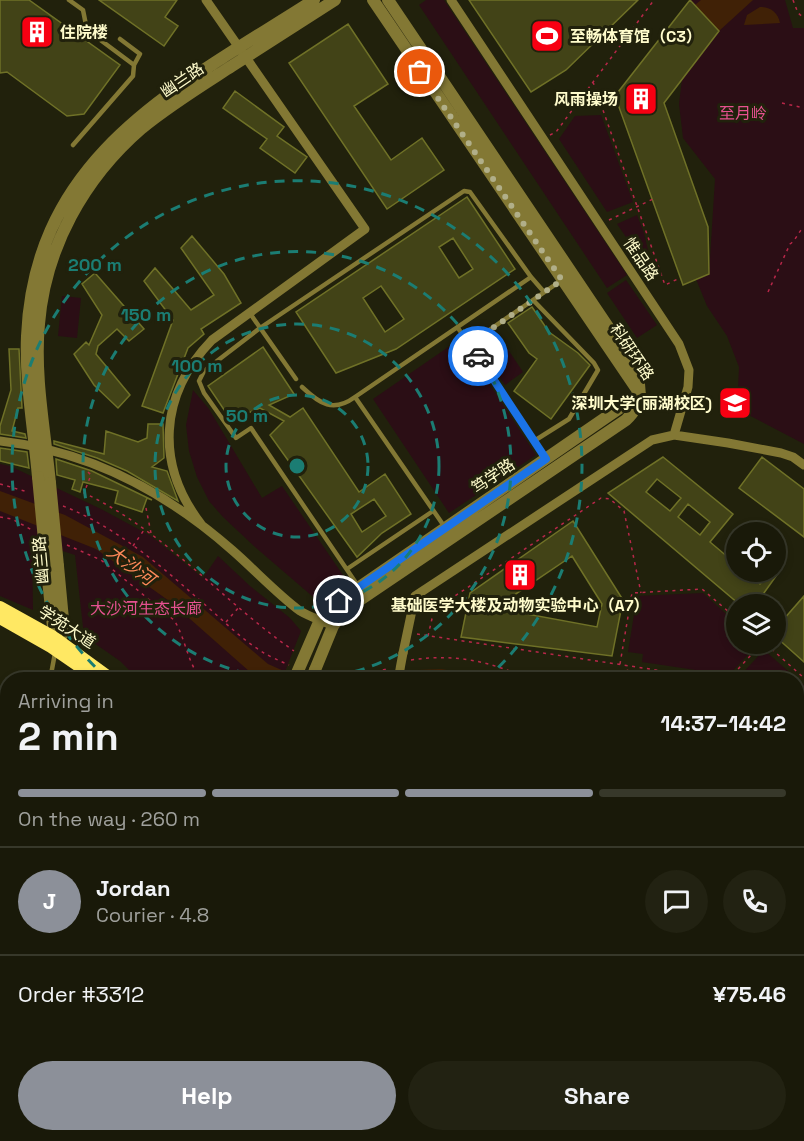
<!DOCTYPE html>
<html lang="en">
<head>
<meta charset="utf-8">
<style>
  body { margin:0; font-family:"Space Grotesk","Noto Sans SC",sans-serif; background:#222212; color:#f1f3f6; height:100vh; display:flex; flex-direction:column; font-size:22px; white-space:nowrap }
  * { box-sizing:border-box; margin:0 }
  p { font-size:20px; color:#9fa09c }
  .icon { flex:none; width:33px; height:33px; fill:none; stroke:currentColor; stroke-width:2; stroke-linecap:round; stroke-linejoin:round }
  .map { position:relative; flex:1; overflow:hidden }
  .sheet { position:absolute; left:0px; top:672px; width:804px; height:470px; display:flex; flex-direction:column; background:#191909; border-radius:24px 24px 0 0; box-shadow:0 3px 9px #0003,0 0 0 2px #37382a }
  .sheet>* { flex:none }
  .tools { position:absolute; left:726px; top:522px; display:grid; gap:12px }
  .tools a { display:grid; place-items:center; width:60px; height:60px; border-radius:50%; background:#191909; box-shadow:0 3px 9px #0003,0 0 0 2px #37382a; font-size:30px }
  .pin { position:absolute; display:grid; place-items:center; width:51px; height:51px; color:#fff; margin:-26px; border:3px solid #fff; border-radius:50%; box-shadow:0 2px 6px #0007 }
  .courier { position:absolute; display:grid; place-items:center; width:60px; height:60px; margin:-30px; border:4px solid #1a73e8; border-radius:50%; background:#fff; color:#222; box-shadow:0 2px 8px #0007 }
  .head em { font-style:normal; font-weight:700 }
  .head div { display:flex; flex-direction:column-reverse }
  .head { display:flex; align-items:center; justify-content:space-between; height:102px; padding:0 18px }
  h1 { font-size:39px; font-weight:700; line-height:45px }
  .bar { display:grid; grid-template-columns:repeat(4,1fr); gap:9px 6px; align-content:center; height:72px; padding:0 18px }
  .bar i { height:8px; border-radius:4px; background:#37382a }
  .bar .on { background:#8c9099 }
  .bar p { grid-column:span 4 }
  .line { display:flex; align-items:center; gap:15px; padding:0 18px; border-top:2px solid #37382a }
  .line div { flex:1 }
  .round { display:grid; place-items:center; flex:none; width:63px; height:63px; border-radius:32px; background:#222212 }
  .button { display:flex; gap:12px; margin-top:auto; padding:12px 18px }
  .button a { flex:1; height:69px; border-radius:36px; background:#8c9099; color:#fff; font-size:24px; font-weight:700; line-height:69px; text-align:center }
  .button a+a { background:#222212; color:#f1f3f6 }
  .map>svg:first-child { display:block }
</style>
</head>
<body>
<div class="map">
<svg width="804" height="1141" viewBox="0 0 804 1141">
  <rect width="100%" height="100%" fill="#21210c"/>
  <path fill="#2b0e15" d="M426 0H444L627 275 607 288 419 5Z
    M690 0H785L793 28H804V444L737 409 739 367 727 336 707 306 696 279 709 274 715 179 683 138 679 104 682 79 719 31Z
    M601 115 633 202 607 212 559 139 575 116Z
    M637 215 644 233 654 277 617 224Z
    M626 280 657 325 637 338 607 293Z
    M62 296 81 298 77 338 58 336Z
    M460 339 536 455 449 513 373 399Z
    M501 339 523 372 505 385 482 352Z
    M193 390 209 409 262 498 282 486 347 581 319 602 255 547 223 517 209 501 197 477 189 451 186 425Z
    M0 464 10 466 101 509 151 536 203 578 218 556 250 586 290 618 301 631 282 679H138L120 661 84 636 75 555 32 541 33 610 0 596Z
    M703 593 736 623V644H758L729 675 642 662 643 654 628 652 637 596Z
    M764 650 804 685V733L797 727 796 680 737 679Z
    M796 999 804 1004V1111L797 1113Z
    M797 1119 800 1128 797 1141H652L650 1134H796Z"/>
  <path fill="#402106" d="M701 0H753L719 31 695 5Z
    M760 7C771 7 778 13 780 23L744 25 747 15Z
    M0 491 65 515 143 557 268 664 302 679H258L172 603 96 549 0 511Z
    M441 669 465 673 478 679 386 680 418 670Z
    M796 889 804 899V947L797 942Z"/>
  <path fill="#424317" stroke="#6f7127" stroke-width="1.5" fill-rule="evenodd" d="M0 0H29L120 65 84 114 67 116 7 72 0 73Z
    M99 0H177L165 17 178 26 164 46Z
    M469 0H638L566 70 531 92Z
    M690 0 719 31 664 103 708 227 709 274 683 285 615 96Z
    M348 24 388 84 354 106 391 160 422 138 444 170 387 209 289 63Z
    M235 91 284 127 277 136 307 157 295 173 260 148 267 139 223 108Z
    M467 197 515 269 396 349 336 373 296 312ZM453 238 473 269 459 278 439 247ZM381 286 404 319 385 332 363 298Z
    M192 236 224 274 241 303 201 329 204 334 188 348 163 413 142 406 173 320 144 281 155 268 191 310 214 295 181 248Z
    M95 273 144 329 129 341 117 329 98 346 96 354 130 395 118 408 94 385 74 354 86 342 89 345 102 315 82 284Z
    M532 307 549 332 578 353 590 365 551 419 514 391 537 359 529 353 508 323Z
    M263 347 294 394 269 405 290 417 303 408 359 492 385 474 411 514 382 533 357 557 270 435 284 421 260 408 231 420 208 386ZM374 499 386 516 362 532 351 514Z
    M9 349H19L22 408H18L12 431 25 434 26 438 0 434V426L11 390Z
    M148 424H163L164 458 152 467 167 471 178 501 127 471 97 458 54 444V441L104 454 106 431 138 442 147 438Z
    M0 448 27 452 29 468 0 461Z
    M663 457 733 514 710 542 736 564V572H745L760 584 770 572H779L756 604H739L608 493ZM657 479 681 498 670 511 646 492ZM688 504 710 522 700 535 678 517Z
    M762 457 804 489V537L739 488Z
    M56 459 92 471 152 500 147 498 142 512 115 503 118 491 83 482 80 492 72 489 75 480 57 475Z
    M573 521 623 600 612 656 461 637 470 593ZM572 556 602 604 597 627 495 608Z
    M804 596V662L776 637V628Z"/>
  <g fill="none" stroke-linecap="round" stroke-linejoin="round">
    <path stroke="#b82749" stroke-width="1.5" stroke-dasharray="3 4.5" stroke-linecap="butt" d="M793 0 798 13 804 18
      M593 82 665 285 680 278
      M782 103 804 108
      M550 135 556 132 654 0
      M609 220 653 199
      M768 292 790 244C797 239 798 232 804 227
      M88 472 91 475 84 493C165 531 222 601 294 651
      M0 484 28 492
      M63 506C112 525 157 562 196 597 218 615 239 638 264 653 271 657 280 661 289 665
      M146 508 151 533
      M0 517 12 519 32 530
      M67 545 101 560 174 620C186 639 187 663 202 680
      M133 546 144 530
      M226 622 239 607
      M417 634 723 680
      M428 636 434 610 601 498 610 499 624 511 641 593
      M766 644 804 678
      M411 660C459 653 489 662 533 680
      M620 664 632 593 702 589 736 618
      M324 677 355 678 390 668
      M626 680 628 667
      M728 680 761 644
      M796 730 804 735
      M796 864 804 854
      M0 935 4 929
      M0 941 8 946
      M796 961 804 967
      M0 985 8 975
      M0 990 8 993
      M0 1016 8 1000
      M0 1035 8 1040
      M0 1100 8 1101
      M646 1134 648 1141"/>
    <path stroke="#837834" stroke-width="4.5" d="M69 0 83 10 87 30 134 65 133 76 73 145
      M120 39 140 54 134 65
      M533 300 594 363 598 370 569 419 534 441
      M249 312 296 379
      M458 328 545 458
      M469 344 562 280
      M302 387C320 404 333 413 355 397
      M444 526 355 397 531 277
      M347 569 433 511
      M358 586 251 428 236 438 204 393 199 381 204 371 260 328 464 191 470 192 531 277 544 292
      M50 680 55 653
      M0 765 8 753
      M0 841 8 847
      M803 1118H804
      M296 1134 308 1141
      M93 1141 97 1134
      M208 1141 211 1134
      M265 1141 268 1134
      M373 1141 376 1134
      M450 1141 454 1134
      M525 1141 527 1134"/>
    <path stroke="#837834" stroke-width="9" d="M451 0 679 344 689 370 688 387 674 435
      M0 441C89 451 165 491 232 550 255 570 276 593 300 611 310 617 323 621 333 626
      M201 524C155 464 159 395 212 340L365 229 206 0
      M403 653 415 596 652 440 674 435 728 443 781 453 793 457 804 465
      M796 767 804 760
      M796 984 804 989
      M236 1141 238 1134"/>
    <path stroke="#837834" stroke-width="12" d="M373 0 638 391
      M38 477C34 431 25 383 27 336 35 153 179 87 314 0
      M50 483C45 431 34 376 39 324 45 248 84 178 142 128 170 105 201 86 232 66 266 44 301 22 335 0
      M46 561 55 646
      M56 649 64 630 58 566
      M315 670 333 626 345 610 626 420C646 402 641 379 629 358L388 0
      M294 680 320 620 332 606 640 394
      M796 827 804 817
      M796 845 804 835"/>
    <path stroke="#ffe863" stroke-width="12" d="M0 607 54 637 113 680
      M0 618 51 647 99 680
      M604 1134 612 1141
      M621 1134 629 1141"/>
    <path stroke="#837834" stroke-width="9" d="M398 680 403 653"/>
    <path stroke="#837834" stroke-width="12" d="M38 477 46 561
      M50 483 58 566
      M311 680 315 670"/>
  </g>
  <g fill="none" stroke-linecap="round" stroke-linejoin="round">
    <path stroke="#b1af89" stroke-width="6" stroke-dasharray="0 10.8" d="M420 72 562 280 470 344 478 356"/>
    <path stroke="#1a73e8" stroke-width="8" d="M339 601 546 459 478 356"/>
  </g>
  <g fill="none" stroke="#1b7d73" stroke-width="3" stroke-dasharray="10 8">
    <circle cx="297" cy="466" r="71"/>
    <circle cx="297" cy="466" r="142"/>
    <path d="M282 679A214 214 0 1 1 312 679"/>
    <path d="M108 679A285 285 0 1 1 486 679"/>
  </g>
  <defs>
    <symbol id="building-square" viewBox="-11 -11 22 22"><rect x="-9" y="-9" width="18" height="18" rx="4" fill="#f70012" stroke="#21210c"/><path d="M-4-6H4V6H1V3H-1V6H-4ZM-2.5-4.3h1.7v1.8h-1.7ZM.8-4.3h1.7v1.8H.8ZM-2.5-1h1.7V.8h-1.7ZM.8-1h1.7V.8H.8Z" fill="#fff"/></symbol>
    <symbol id="stadium-square" viewBox="-11 -11 22 22"><rect x="-9" y="-9" width="18" height="18" rx="4" fill="#f70012" stroke="#21210c"/><path d="M0-5a6.5 5 0 1 0 0 10a6.5 5 0 1 0 0-10ZM-3.5-1.8h7v3.6h-7Z" fill="#fff"/></symbol>
    <symbol id="university-square" viewBox="-11 -11 22 22"><rect x="-9" y="-9" width="18" height="18" rx="4" fill="#f70012" stroke="#21210c"/><path d="M0-5L7-2L0 1L-7-2ZM-4 1L0 2.5L4 1V4Q0 6-4 4Z" fill="#fff"/></symbol>
  </defs>
  <g fill-rule="evenodd">
    <use href="#building-square" x="18" y="13" width="38" height="38"/>
    <use href="#stadium-square" x="528" y="17" width="38" height="38"/>
    <use href="#building-square" x="622" y="80" width="38" height="38"/>
    <use href="#university-square" x="716" y="384" width="38" height="38"/>
    <use href="#building-square" x="501" y="556" width="38" height="38"/>
  </g>
  <g text-anchor="middle" dominant-baseline="central" stroke-width="6" stroke-linejoin="round" paint-order="stroke">
    <g font-size="16" font-weight="bold" fill="#fffccc" stroke="#21210c" text-anchor="start">
      <text x="60" y="32">住院楼</text>
      <text x="570" y="36">至畅体育馆（C3）</text>
      <text x="618" y="99" text-anchor="end">风雨操场</text>
      <text x="712" y="403" text-anchor="end">深圳大学(丽湖校区)</text>
      <text x="520" y="605" text-anchor="middle">基础医学大楼及动物实验中心（A7）</text>
    </g>
    <g font-size="16" fill="#fffccc" stroke="#21210c">
      <text transform="translate(182 80) rotate(-34)">幽兰路</text>
      <text transform="translate(641 259) rotate(56)">惟品路</text>
      <text transform="translate(632 352) rotate(56)">科研环路</text>
      <text transform="translate(493 476) rotate(-34)">笃学路</text>
      <text transform="translate(41 560) rotate(-95)">幽兰路</text>
      <text transform="translate(67 627) rotate(33)">学苑大道</text>
    </g>
    <g font-size="16" fill="#e55190" stroke="#21210c">
      <text x="743" y="113">至月岭</text>
      <text x="146" y="608">大沙河生态长廊</text>
    </g>
    <g font-size="18" font-style="italic" fill="#ff895a" stroke="#21210c">
      <text transform="translate(131 565) rotate(37)">大沙河</text>
    </g>
  </g>
  <circle cx="297" cy="466" r="9" fill="#1b7d73" stroke="#21210c" stroke-width="3"/>
  <g font-size="18" text-anchor="middle" font-weight="bold" fill="#1b7d73" stroke="#21210c" stroke-width="6" stroke-linejoin="round" paint-order="stroke">
    <text x="95" y="271">200 m</text>
    <text x="146" y="321">150 m</text>
    <text x="197" y="372">100 m</text>
    <text x="247" y="422">50 m</text>
  </g>
</svg>
<div class="tools">
<a><svg class="icon" aria-label="locate" viewBox="0 0 24 24"><circle cx="12" cy="12" r="6"/><path d="M12 2v4M12 18v4M2 12h4M18 12h4"/></svg></a>
<a><svg class="icon" aria-label="layers" viewBox="0 0 24 24"><path d="M12 4l9 5-9 5-9-5zM3 14l9 5 9-5"/></svg></a>
</div>
<div class="pin" style="left:420px;top:72px;background:#ea580c"><svg class="icon" aria-label="bag" viewBox="0 0 24 24"><path d="M5 8h14l-1 12H6zM9 8a3 3 0 0 1 6 0"/></svg></div>
<div class="pin" style="left:339px;top:601px;background:#1f2937"><svg class="icon" aria-label="home" viewBox="0 0 24 24"><path d="M3 11l9-7 9 7M6 9v11h12V9"/></svg></div>
<div class="courier" style="left:478px;top:356px"><svg class="icon" aria-label="car" viewBox="0 0 24 24"><path d="M5 17H2v-5l4-1 3-4h7l3 4 3 1v5h-3M9 17h6M6 11h13"/><circle cx="7" cy="17" r="2"/><circle cx="17" cy="17" r="2"/></svg></div>
<section class="sheet">
<div class="head"><div><h1>2 min</h1><p>Arriving in</p></div><em>14:37–14:42</em></div>
<div class="bar"><i class="on"></i><i class="on"></i><i class="on"></i><i></i><p>On the way · 260 m</p></div>
<div class="line" style="height:108px"><b class="round" style="background:#8c9099;color:#fff">J</b><div><b>Jordan</b><p>Courier · 4.8</p></div><a class="round"><svg class="icon" aria-label="chat" viewBox="0 0 24 24"><path d="M4 5h16v11H9l-5 4z"/></svg></a><a class="round"><svg class="icon" aria-label="phone" viewBox="0 0 24 24"><path d="M5 4h4l2 5-3 2q2 4 5 5l2-3 5 2v4C11 20 4 13 5 4z"/></svg></a></div>
<div class="line" style="height:78px"><div>Order #3312</div><b>¥75.46</b></div>
<div class="button"><a>Help</a><a>Share</a></div>
</section>
</div>
</body>
</html>
